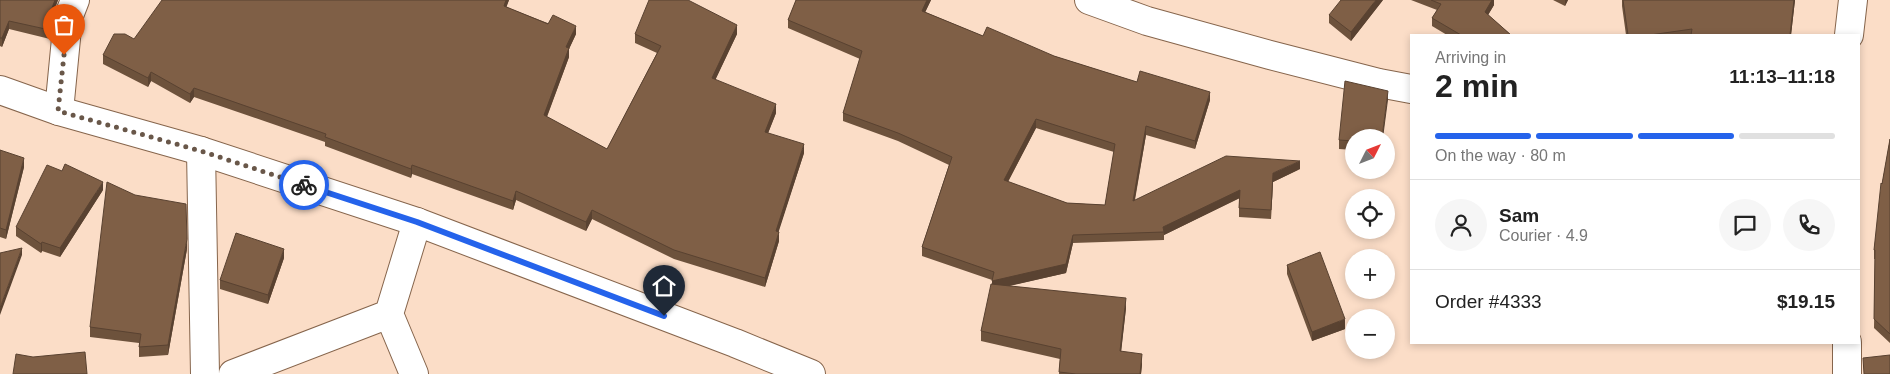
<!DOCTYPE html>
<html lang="en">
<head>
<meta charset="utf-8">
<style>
  body { margin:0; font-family:Helvetica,sans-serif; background:#f6f6f6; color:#222; height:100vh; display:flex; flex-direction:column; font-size:19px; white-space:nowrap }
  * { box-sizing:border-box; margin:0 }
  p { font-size:16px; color:#767676 }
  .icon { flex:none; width:28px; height:28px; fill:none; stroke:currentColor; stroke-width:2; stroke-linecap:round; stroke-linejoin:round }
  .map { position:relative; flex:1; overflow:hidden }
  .side { position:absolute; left:1410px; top:34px; width:450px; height:310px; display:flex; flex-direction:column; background:#fff; border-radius:0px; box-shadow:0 2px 8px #0003 }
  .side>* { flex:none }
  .needle { width:32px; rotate:48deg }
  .tools { position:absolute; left:1345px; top:129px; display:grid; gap:10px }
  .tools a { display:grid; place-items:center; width:50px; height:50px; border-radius:50%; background:#fff; box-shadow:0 2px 8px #0003; font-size:25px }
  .pin { position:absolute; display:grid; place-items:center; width:42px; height:42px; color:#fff; margin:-51px -21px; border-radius:50% 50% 50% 0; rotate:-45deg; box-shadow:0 0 5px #0007 }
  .pin .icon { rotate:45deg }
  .courier { position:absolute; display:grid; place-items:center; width:50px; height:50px; margin:-25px; border:4px solid #2563eb; border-radius:50%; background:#fff; color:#222; box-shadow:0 1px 6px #0007 }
  .summary em { font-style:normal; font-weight:700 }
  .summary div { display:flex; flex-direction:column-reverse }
  .summary { display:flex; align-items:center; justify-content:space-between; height:85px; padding:0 25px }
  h1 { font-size:32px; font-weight:700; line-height:38px }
  .bar { display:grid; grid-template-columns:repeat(4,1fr); gap:8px 5px; align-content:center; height:60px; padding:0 25px }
  .bar i { height:6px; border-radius:4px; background:#e0e0e0 }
  .bar .on { background:#2563eb }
  .bar p { grid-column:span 4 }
  .line { display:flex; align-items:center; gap:12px; padding:0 25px; border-top:1px solid #e0e0e0 }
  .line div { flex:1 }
  .round { display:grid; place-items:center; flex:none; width:52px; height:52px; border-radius:26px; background:#f6f6f6 }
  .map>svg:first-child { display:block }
</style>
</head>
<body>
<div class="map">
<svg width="1890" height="374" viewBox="0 0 1890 374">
  <rect width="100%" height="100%" fill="#fbddc7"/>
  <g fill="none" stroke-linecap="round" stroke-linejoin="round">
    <defs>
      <path id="street" d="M1089 0 1147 21 1270 55 1379 83 1411 89
        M1849 35 1853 0
        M59 111 68 18 75 0
        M201 151 205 374
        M1847 342V374
        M233 374 389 314
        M414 374 389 314 417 222"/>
      <path id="secondary" d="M0 90 59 111 201 151 417 222 735 343 811 374"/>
    </defs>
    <use href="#street" stroke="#86654c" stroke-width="30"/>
    <use href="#secondary" stroke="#86654c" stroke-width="30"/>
    <use href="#street" stroke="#fff" stroke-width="28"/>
    <use href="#secondary" stroke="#fff" stroke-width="28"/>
  </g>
  <path fill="#6d523c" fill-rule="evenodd" d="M0 0H58L52 16 50 39 9 29 2 47 0 46Z
    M509 0 506 7 576 34 569 49V57L547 117 607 149 657 53 635 43V34H737L715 80 776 113 768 133 804 153 778 232 779 241 765 287 674 259 592 219 586 231 516 200 513 210 412 174 411 178 325 146V142L194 97 190 103 151 81 148 87 103 64V55L134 39Z
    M796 0H931L925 12 983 36 1054 56 1137 82 1210 100 1195 149 1146 135 1135 200 1300 169 1273 182 1271 219 1239 217V198L1164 235V240L1073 243 1066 273 1008 286 1126 308 1121 351 1142 364 1141 374H1059L1060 359 981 341V331L992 284V280L922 256V247L949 165 898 141 843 121V113L860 59 788 28V20ZM1036 128 1114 152 1105 205 1067 203 1008 182Z
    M1383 0 1351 41 1329 23V15Z
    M1411 0H1494V5L1488 15 1511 35H1447L1432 26V18L1437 10Z
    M1553 0H1568L1565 6Z
    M1622 0H1795L1791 35H1626L1622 6Z
    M1388 100 1354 138V150L1339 149V140Z
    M1890 139V343L1874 328 1875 259H1874V250L1882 184Z
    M0 150 24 167 6 239 0 237Z
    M103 190 60 257 42 251 41 253 16 236V227Z
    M187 249 168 355 139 357V343L90 337V327Z
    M284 258 268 304 220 289V280Z
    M1287 265 1345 329 1312 341 1287 274Z"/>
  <path fill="#594231" d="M55 0H58L52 16 50 39 52 8Z
    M506 0H509L504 14V6Z
    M927 0H931L922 19V11Z
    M1376 0H1383L1351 41V32Z
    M1492 0H1494V5L1485 20V12Z
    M1565 0H1568L1565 6Z
    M1794 0H1795L1791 35H1790Z
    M9 21V29L2 47V38Z
    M737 25V34L712 87V78Z
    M576 26V34L569 49V57L544 124V115L566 47Z
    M151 72V81L148 87V78Z
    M194 88V97L190 103V94Z
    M1388 91V100L1383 138H1382Z
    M1210 92V100L1195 149V141Z
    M776 104V113L765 141V132Z
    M1036 119V128L1004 189V180Z
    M1146 126V135L1133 209V201Z
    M804 144V153L776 240V231Z
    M24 158V167L6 239V230Z
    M1300 161V169L1273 182 1271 219 1273 173Z
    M412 165V174L411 178V169Z
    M103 182V190L60 257V248Z
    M1240 190V198L1164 235 1163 227Z
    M516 191V200L513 210V201Z
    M592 210V219L586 231V222Z
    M779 232V241L765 287V278Z
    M1073 235V243L1066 273 992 290V281Z
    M187 239V249L168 355V345Z
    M42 242V251L41 253V244Z
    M22 248V255L0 315V308Z
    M284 249V258L268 304V295Z
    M1126 298V308L1120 362V351Z
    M1345 319V329L1312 341V332Z
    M1142 354V364L1141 374H1140Z"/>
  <path fill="#7f5f46" stroke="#594231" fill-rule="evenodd" d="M0 0H55L52 8 50 30 9 21 2 38H0Z
    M162 0H506L504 6 548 24 553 15 576 26 566 47 569 48 544 115 607 149 661 46 635 34 649 0H688L737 25 712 78 776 104 765 132 804 144 776 231 779 232 765 278 674 250 592 210 586 222 516 191 513 201 412 165 411 169 325 137 326 134 194 88 190 94 151 72 148 78 103 55 114 34H125L134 39Z
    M796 0H927L922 11 983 36 987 27 1054 56 1137 82 1140 71 1210 92 1195 141 1146 126 1133 201 1226 156 1300 161 1273 173 1271 210 1239 208 1240 190 1163 227 1164 232 1073 235 1066 264 992 281 994 272 922 247 952 157 898 133 843 113 862 51 788 20ZM1036 119 1115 144 1105 205 1067 203 1004 180Z
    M1341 0H1376L1351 32 1329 15Z
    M1431 0H1492L1485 12 1511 35H1474L1473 34 1472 35H1461L1432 18 1441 4Z
    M1623 0H1794L1790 35H1691L1692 29 1650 35H1628Z
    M1345 81 1388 91 1382 138H1354V141L1339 140Z
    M1890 139V334L1874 319 1875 250H1874L1881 183 1882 184Z
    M0 150 24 158 6 230 0 228Z
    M65 164 103 182 60 248 42 242 41 244 16 227 47 165 62 171Z
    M107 182 135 195 186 204 187 239 168 345 139 347 141 334 90 327Z
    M236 233 284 249 268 295 220 280Z
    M22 248 0 308V253Z
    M1320 252 1345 319 1312 332 1287 265Z
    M991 284 1126 298 1120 351 1142 354 1140 374H1076L1059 372 1061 349 981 331Z
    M85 352 87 374H13L16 354 33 357Z
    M1890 355V374H1864L1863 358Z"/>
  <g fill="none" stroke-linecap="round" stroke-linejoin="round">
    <path stroke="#695749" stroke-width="5" stroke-dasharray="0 9" d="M64 55 58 111 201 151 304 185"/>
    <path stroke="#2563eb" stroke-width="6" d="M304 185 417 222 664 316"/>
  </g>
</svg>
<div class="tools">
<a><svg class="needle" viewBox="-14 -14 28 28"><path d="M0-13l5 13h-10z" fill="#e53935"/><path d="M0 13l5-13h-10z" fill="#767676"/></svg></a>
<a><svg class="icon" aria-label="locate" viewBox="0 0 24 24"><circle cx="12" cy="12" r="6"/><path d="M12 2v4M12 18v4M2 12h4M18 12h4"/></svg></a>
<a>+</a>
<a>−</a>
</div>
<div class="pin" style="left:64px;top:55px;background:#ea580c"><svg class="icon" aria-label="bag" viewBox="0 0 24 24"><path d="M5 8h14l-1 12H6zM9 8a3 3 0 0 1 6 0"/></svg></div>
<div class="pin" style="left:664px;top:316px;background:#1f2937"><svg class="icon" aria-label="home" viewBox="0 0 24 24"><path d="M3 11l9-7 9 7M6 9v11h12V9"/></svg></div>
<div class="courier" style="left:304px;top:185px"><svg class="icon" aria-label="bike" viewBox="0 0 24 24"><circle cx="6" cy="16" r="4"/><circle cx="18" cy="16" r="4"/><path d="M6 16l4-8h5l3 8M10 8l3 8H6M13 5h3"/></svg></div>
<section class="side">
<div class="summary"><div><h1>2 min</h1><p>Arriving in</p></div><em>11:13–11:18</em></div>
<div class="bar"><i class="on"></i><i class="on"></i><i class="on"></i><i></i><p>On the way · 80 m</p></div>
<div class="line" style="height:90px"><a class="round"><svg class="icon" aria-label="person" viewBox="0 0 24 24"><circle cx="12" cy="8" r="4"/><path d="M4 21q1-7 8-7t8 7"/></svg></a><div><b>Sam</b><p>Courier · 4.9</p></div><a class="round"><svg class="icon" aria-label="chat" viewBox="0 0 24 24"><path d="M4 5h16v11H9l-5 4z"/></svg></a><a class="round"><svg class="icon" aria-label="phone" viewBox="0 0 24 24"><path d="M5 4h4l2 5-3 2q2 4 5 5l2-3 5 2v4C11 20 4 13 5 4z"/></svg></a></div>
<div class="line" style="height:65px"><div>Order #4333</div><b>$19.15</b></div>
</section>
</div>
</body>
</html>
